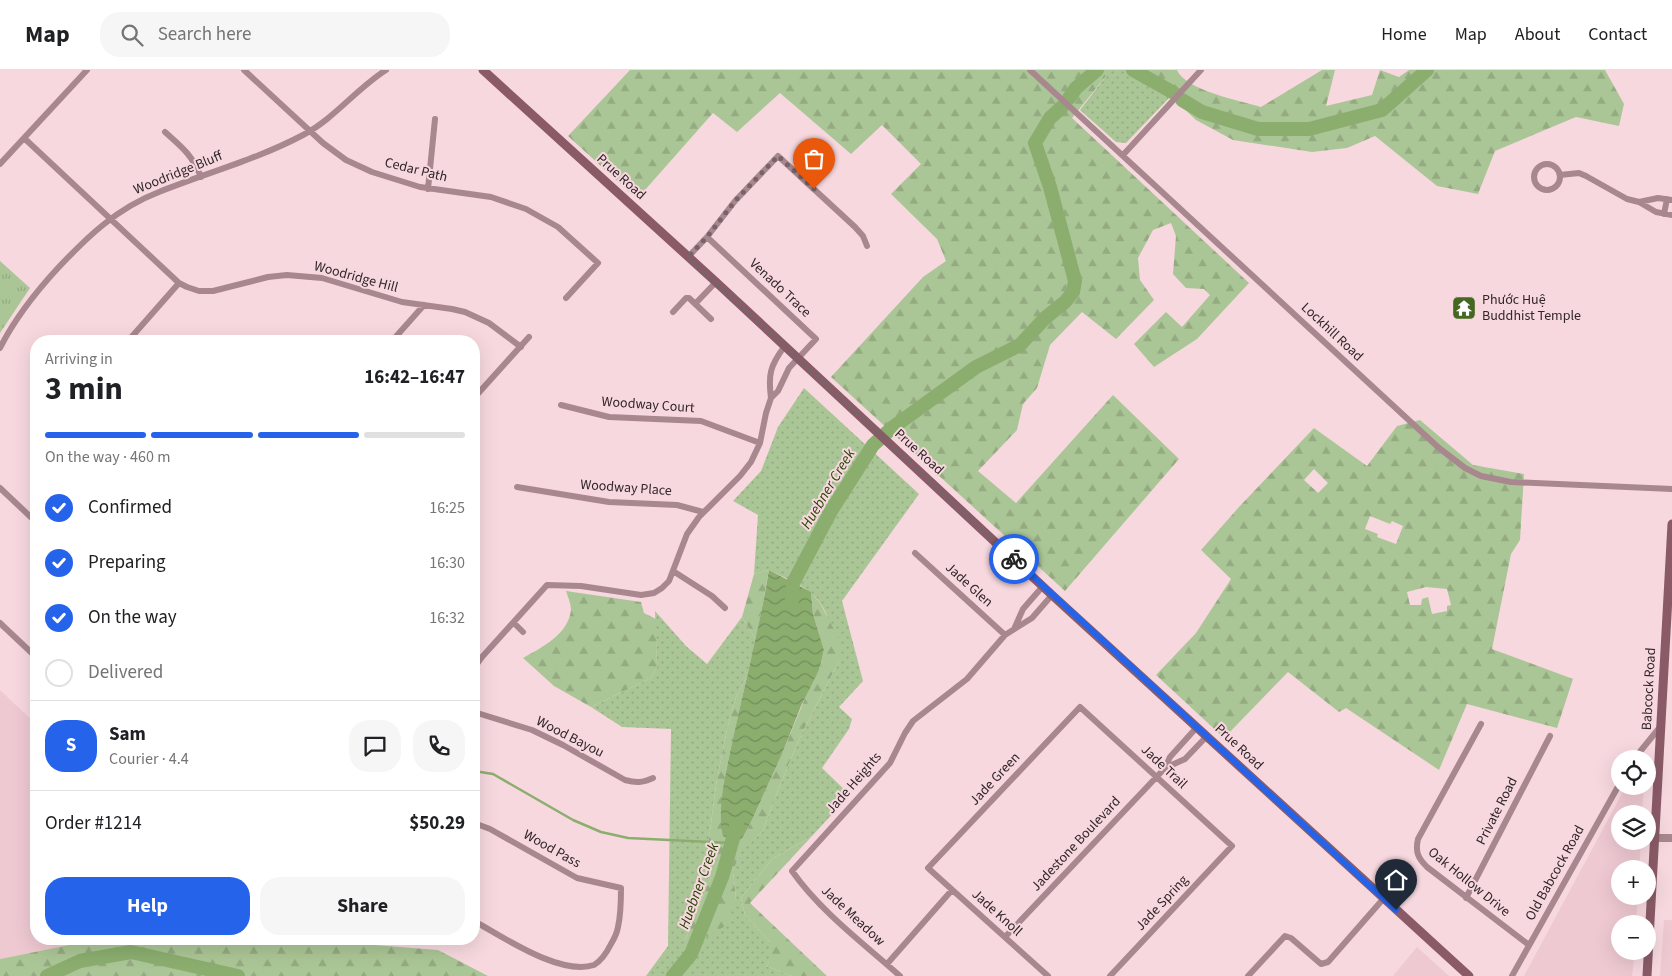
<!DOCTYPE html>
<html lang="en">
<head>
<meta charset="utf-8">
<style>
  body { margin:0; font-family:"Source Sans 3",sans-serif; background:#f6f6f6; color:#202124; height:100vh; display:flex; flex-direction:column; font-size:19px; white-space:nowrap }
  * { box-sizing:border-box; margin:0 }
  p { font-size:16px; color:#757577 }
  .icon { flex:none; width:28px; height:28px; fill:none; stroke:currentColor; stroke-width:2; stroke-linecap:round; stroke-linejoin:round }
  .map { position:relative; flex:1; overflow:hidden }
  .sheet { position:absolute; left:30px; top:265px; width:450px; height:610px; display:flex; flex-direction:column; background:#fff; border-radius:20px; box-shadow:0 5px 20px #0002 }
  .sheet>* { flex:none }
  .controls { position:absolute; left:1611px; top:680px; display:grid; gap:10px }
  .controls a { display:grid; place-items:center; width:45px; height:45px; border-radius:50%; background:#fff; box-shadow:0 5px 20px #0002; font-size:25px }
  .pin { position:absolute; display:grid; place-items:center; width:42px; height:42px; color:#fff; margin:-51px -21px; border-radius:50% 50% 50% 0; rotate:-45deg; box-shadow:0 0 5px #0007 }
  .pin .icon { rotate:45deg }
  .courier { position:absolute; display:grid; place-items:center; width:50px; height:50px; margin:-25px; border:4px solid #2563eb; border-radius:50%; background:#fff; color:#222; box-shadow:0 1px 6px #0007 }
  .summary em { font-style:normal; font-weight:700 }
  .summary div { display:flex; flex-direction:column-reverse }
  .summary { display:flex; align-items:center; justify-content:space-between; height:85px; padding:0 15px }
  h1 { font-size:32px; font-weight:700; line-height:38px }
  .bar { display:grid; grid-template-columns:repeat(4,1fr); gap:8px 5px; align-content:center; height:60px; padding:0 15px }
  .bar i { height:6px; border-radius:4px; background:#e0e0e0 }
  .bar .selected { background:#2563eb }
  .bar p { grid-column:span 4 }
  .line { display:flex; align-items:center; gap:12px; padding:0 15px; border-top:1px solid #e0e0e0 }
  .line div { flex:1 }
  .round { display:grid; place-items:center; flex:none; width:52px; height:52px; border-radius:20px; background:#f6f6f6 }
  ol { padding:0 15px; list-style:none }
  li { display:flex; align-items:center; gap:15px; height:55px }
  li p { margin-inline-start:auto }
  li .icon { padding:5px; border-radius:50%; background:#2563eb; color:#fff; stroke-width:4 }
  li:last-child { color:#757577 }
  li i { width:28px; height:28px; border:2px solid #e0e0e0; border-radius:50% }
  .primary-button { display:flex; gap:10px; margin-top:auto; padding:10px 15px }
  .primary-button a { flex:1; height:58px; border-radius:20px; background:#2563eb; color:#fff; font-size:20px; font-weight:700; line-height:58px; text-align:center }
  .primary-button a+a { background:#f6f6f6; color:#202124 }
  header { display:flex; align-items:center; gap:30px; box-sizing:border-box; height:70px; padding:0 25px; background:#fff; border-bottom:1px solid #e0e0e0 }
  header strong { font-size:24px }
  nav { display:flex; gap:28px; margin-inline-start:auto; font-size:18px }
  .search { width:350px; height:45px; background:#f6f6f6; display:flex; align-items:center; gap:12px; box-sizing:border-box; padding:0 18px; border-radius:20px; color:#757577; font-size:19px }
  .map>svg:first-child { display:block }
</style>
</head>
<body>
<header>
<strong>Map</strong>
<div class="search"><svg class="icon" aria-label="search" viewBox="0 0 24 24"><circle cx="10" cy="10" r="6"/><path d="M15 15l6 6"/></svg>Search here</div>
<nav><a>Home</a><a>Map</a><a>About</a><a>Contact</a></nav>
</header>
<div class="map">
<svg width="1672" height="906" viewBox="0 0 1672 906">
  <defs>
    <pattern id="grass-dots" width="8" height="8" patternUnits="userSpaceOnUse" patternTransform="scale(1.25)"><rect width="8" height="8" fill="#abc696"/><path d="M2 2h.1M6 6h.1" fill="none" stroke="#94aa81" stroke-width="1.8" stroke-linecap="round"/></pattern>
    <pattern id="forest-firs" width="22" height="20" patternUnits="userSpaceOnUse" patternTransform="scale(1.25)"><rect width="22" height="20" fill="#abc696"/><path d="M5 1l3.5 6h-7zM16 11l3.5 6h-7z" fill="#94aa81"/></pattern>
    <pattern id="park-tufts" width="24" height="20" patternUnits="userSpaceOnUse" patternTransform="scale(1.25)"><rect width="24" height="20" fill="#abc696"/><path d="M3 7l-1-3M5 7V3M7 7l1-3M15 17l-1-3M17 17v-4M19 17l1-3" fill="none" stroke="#94aa81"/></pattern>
    <pattern id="water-waves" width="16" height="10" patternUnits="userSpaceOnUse" patternTransform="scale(1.25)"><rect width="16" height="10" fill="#8bae6f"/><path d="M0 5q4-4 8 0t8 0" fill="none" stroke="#728d5b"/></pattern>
  </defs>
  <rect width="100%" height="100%" fill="#f7d8df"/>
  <path fill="#efc9d2" d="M0 620 36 654V869H99L0 889Z
    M1626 716H1644L1642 744H1620V771H1641L1639 799H1620V826H1638L1636 854H1620V881H1635L1632 906H1524Z
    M1664 850H1672V906H1660Z
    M1417 877 1449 906H1393Z"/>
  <path fill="url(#grass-dots)" d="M1101 0H1143L1171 26 1126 73 1116 72 1080 40 1106 6Z
    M804 318 919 424 842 531 863 611 839 637 852 649 849 659 822 698 850 725 812 766 772 789 741 828 745 845 770 872V891L766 896 792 906H646L668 876 671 659 622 657 591 637 651 608 657 597 655 541 686 576 707 594 742 547 756 570 747 606 736 627 727 659 716 715 708 776 711 807 690 859 684 871 736 829 733 801 741 780 762 762 780 715 802 663 839 591C833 568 830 538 811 523 799 513 783 507 769 500L754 504 758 445 733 431 761 401 778 357Z"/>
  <path fill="url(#forest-firs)" fill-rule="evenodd" d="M630 0H1101L1106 6 1072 48 1249 213 1197 269 1154 297 1134 274 1166 242 1182 257 1210 225 1204 219 1186 218 1173 204 1176 166 1171 153 1153 160 1138 188 1140 210 1154 230 1116 269 1082 242 1050 275 1037 318 1023 334 1017 360 978 401 1016 433 1113 325 1179 389 1065 521 831 307 923 207 946 191 937 169 891 124 921 94 882 55 851 84 780 23 737 62 713 43 637 129 568 66Z
    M1143 0H1177C1185 20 1241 31 1261 37L1322 0H1335L1326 36 1372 25 1380 0 1399 7 1409 0H1605L1624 34 1619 56 1576 47 1495 81 1478 124 1437 116 1375 66 1347 78 1312 82 1233 70 1196 50Z
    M1420 350 1473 395 1524 404 1520 470 1511 484 1492 579 1573 609 1557 658 1467 634 1439 700 1346 638 1339 642 1288 602 1224 668 1156 605 1196 563 1231 509 1201 480 1239 437 1314 358 1367 396 1397 356ZM1314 399 1328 413 1318 423 1304 410ZM1370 446 1390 454 1392 451 1403 456 1396 474 1377 467 1378 464 1365 459ZM1426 517 1447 519 1451 535 1447 536V541L1432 544 1428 527 1422 529 1421 535H1410L1407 522Z
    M769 500 756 570 742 547 754 504Z
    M566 521 641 532 644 543 656 549 657 597 651 608 591 637 554 616 523 588C542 577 568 565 571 540 571 534 568 527 566 521Z
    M811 522 820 533 840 571 839 591 802 663 780 715 762 762 741 781 733 801 736 829 727 855 690 876 684 871 690 859 711 807 708 776 716 715 727 659 736 627 747 606 726 701 722 739 743 767 752 750 782 684 812 611 819 600 824 580 813 544Z
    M812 766 750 833 827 906H792L766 896 770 891V872L745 845 741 828 772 789Z
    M99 869H298L438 880 488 906H0V889Z"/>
  <path fill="url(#park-tufts)" d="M0 191 30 218 0 263Z"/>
  <path fill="url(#water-waves)" d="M769 500 811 522 813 544 824 580 819 600 801 636 782 684 752 750 743 767 736 773 723 766C716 738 728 693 734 664 746 609 760 555 769 500Z"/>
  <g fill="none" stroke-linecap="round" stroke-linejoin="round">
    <path stroke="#8bae6f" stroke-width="2.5" d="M474 701 493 704 573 750 601 762 628 768 731 773"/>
    <path stroke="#8bae6f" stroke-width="14" d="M1133 0 1174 23
      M1069 28 1076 18 1097 0
      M1182 30 1202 42 1258 59H1309L1382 40 1427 0
      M792 531 793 513 831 441 873 375 892 358 976 297 1020 275 1045 248 1065 232 1073 222 1075 211 1050 117 1035 73 1050 48 1062 37
      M47 906 80 891 131 882 238 906
      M673 906 691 884 722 807 737 754"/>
    <path stroke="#a8878e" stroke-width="6" d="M244 0 323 73 346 90 372 102 420 117 491 127 526 139 558 157 598 193 566 228
      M1030 0 1439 378 1465 398 1481 406 1511 412 1672 419
      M165 62C183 78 192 85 201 107
      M24 68 179 213 187 217 199 221H213L268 207 287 205 322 208 402 232 452 239 465 242 489 253 521 277
      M1123 85 1201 0
      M0 94 87 0
      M1534 107a13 13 0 1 1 26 0a13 13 0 1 1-26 0Z
      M1560 105 1579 103 1586 106 1627 129 1639 132 1656 142 1672 145
      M428 119 435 49
      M1639 132 1658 128 1672 130
      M1664 144 1667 129
      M688 187 707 167 735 131 778 86 855 157 863 166 867 176
      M695 234 716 212
      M673 242 686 228H689L711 249
      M128 271 179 213
      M392 271 424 235
      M0 278C15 248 35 223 57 199 87 167 117 138 159 122 206 103 258 89 303 65 335 48 356 19 386 0
      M474 328 529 267
      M771 328C768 305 770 296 784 277
      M561 335 609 347 701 351 760 373
      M517 417 609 432 677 435 703 442
      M0 418 36 452
      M915 483 1005 565
      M673 501 712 526 725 538
      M0 553 36 587
      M514 553 523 562
      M1015 557 1023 539 1043 516
      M474 598 482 587 547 515 581 516 641 525 654 523 662 518 669 511 687 464 699 447 740 406 751 392 760 373 766 343 771 328 778 321 789 298 816 269 707 167
      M474 642 532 660 563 675 625 710C636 713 642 713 653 708
      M1481 654 1418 769C1415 782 1418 788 1427 797L1529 875
      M1634 689 1660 657
      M1165 698 1185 689 1207 666
      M474 753 490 759 577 808 621 818C621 831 621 844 618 857 617 863 614 869 611 874 607 882 601 891 594 895 560 906 503 867 474 851
      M1466 828 1550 666
      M1005 867 1165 698 1170 687 1197 657
      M887 894 952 820
      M900 906C863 873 821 842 792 801L890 693 905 663 913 651 967 609 1005 565 1032 548 1052 525
      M1048 906 928 798 1080 637 1232 776 1110 906
      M1248 906 1285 866 1291 868 1321 894 1328 892 1384 828
      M1512 906 1620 713"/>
    <path stroke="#a8878e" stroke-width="8" d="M1654 768H1672"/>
    <path stroke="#8a5b67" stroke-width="9" d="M483 0 716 212 1052 525 1469 906
      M1647 906 1672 454"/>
  </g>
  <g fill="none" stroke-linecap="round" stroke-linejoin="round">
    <path stroke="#766469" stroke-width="5" stroke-dasharray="0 9" d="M814 119 778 86 735 131 707 167 688 187 1014 489"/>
    <path stroke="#2563eb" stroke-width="6" d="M1014 489 1396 840"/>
  </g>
  <defs>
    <symbol id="temple-square" viewBox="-11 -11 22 22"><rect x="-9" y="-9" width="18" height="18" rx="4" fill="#446821" stroke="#f7d8df"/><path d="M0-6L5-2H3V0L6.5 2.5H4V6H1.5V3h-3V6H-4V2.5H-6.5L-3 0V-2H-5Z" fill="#fff"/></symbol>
  </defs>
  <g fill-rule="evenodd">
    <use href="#temple-square" x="1450" y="224" width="28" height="28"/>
  </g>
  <g text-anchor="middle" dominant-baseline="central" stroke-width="4" stroke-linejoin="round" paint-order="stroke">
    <g font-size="14" fill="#312629" stroke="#f7d8df">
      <text transform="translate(416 100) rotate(14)">Cedar Path</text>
      <text transform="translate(178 103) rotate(-22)">Woodridge Bluff</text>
      <text transform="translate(621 107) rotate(42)">Prue Road</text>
      <text transform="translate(356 207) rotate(15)">Woodridge Hill</text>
      <text transform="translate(780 218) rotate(43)">Venado Trace</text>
      <text transform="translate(1332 262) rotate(43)">Lockhill Road</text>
      <text transform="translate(648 335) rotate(4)">Woodway Court</text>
      <text transform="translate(919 382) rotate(42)">Prue Road</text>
      <text transform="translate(626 418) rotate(4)">Woodway Place</text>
      <text transform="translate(969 515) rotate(42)">Jade Glen</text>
      <text transform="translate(1649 619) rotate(-87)">Babcock Road</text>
      <text transform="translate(570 667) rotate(27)">Wood Bayou</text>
      <text transform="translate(1239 677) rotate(43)">Prue Road</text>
      <text transform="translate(1164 697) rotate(43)">Jade Trail</text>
      <text transform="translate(995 709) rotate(-47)">Jade Green</text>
      <text transform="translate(854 713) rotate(-49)">Jade Heights</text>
      <text transform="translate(1497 741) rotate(-63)">Private Road</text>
      <text transform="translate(1076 774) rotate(-47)">Jadestone Boulevard</text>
      <text transform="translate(552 779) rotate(29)">Wood Pass</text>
      <text transform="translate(1555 803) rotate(-61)">Old Babcock Road</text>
      <text transform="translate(1469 812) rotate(39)">Oak Hollow Drive</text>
      <text transform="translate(1162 833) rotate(-47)">Jade Spring</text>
      <text transform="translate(997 843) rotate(42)">Jade Knoll</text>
      <text transform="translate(853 846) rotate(43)">Jade Meadow</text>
    </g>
    <g font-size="14" fill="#312629" stroke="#f7d8df" text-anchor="start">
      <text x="1482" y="230">Phước Huệ<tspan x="1482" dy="16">Buddhist Temple</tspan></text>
    </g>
    <g font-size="15" font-style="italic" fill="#264500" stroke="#f7d8df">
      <text transform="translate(828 419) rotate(-59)">Huebner Creek</text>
      <text transform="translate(699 816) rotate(-70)">Huebner Creek</text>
    </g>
  </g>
</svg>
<div class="controls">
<a><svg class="icon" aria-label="locate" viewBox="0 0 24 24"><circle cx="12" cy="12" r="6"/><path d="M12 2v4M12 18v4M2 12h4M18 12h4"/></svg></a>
<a><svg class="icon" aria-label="layers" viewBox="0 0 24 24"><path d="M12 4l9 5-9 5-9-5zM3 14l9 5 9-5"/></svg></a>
<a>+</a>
<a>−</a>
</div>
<div class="pin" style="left:814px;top:119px;background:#ea580c"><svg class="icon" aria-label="bag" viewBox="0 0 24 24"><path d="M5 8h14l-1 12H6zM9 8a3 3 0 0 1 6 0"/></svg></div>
<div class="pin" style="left:1396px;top:840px;background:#1f2937"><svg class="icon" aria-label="home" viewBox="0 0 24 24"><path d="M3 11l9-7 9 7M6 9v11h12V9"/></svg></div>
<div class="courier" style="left:1014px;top:489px"><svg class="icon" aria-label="bike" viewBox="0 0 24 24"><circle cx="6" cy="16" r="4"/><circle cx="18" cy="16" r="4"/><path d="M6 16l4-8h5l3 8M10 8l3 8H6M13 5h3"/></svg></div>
<section class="sheet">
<div class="summary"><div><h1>3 min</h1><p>Arriving in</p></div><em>16:42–16:47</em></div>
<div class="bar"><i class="selected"></i><i class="selected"></i><i class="selected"></i><i></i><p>On the way · 460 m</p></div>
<ol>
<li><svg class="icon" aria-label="check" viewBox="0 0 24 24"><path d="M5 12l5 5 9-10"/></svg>Confirmed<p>16:25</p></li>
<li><svg class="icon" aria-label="check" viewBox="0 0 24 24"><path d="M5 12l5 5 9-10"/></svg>Preparing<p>16:30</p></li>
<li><svg class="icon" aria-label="check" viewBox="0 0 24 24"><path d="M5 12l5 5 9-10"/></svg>On the way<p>16:32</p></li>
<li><i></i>Delivered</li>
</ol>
<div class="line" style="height:90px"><b class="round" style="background:#2563eb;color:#fff">S</b><div><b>Sam</b><p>Courier · 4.4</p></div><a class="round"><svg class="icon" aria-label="chat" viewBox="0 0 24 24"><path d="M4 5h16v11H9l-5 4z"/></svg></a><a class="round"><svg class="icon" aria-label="phone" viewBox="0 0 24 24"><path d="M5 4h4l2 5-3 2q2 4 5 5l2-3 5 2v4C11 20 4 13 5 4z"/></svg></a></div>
<div class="line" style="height:65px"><div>Order #1214</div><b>$50.29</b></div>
<div class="primary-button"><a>Help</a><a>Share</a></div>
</section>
</div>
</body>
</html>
